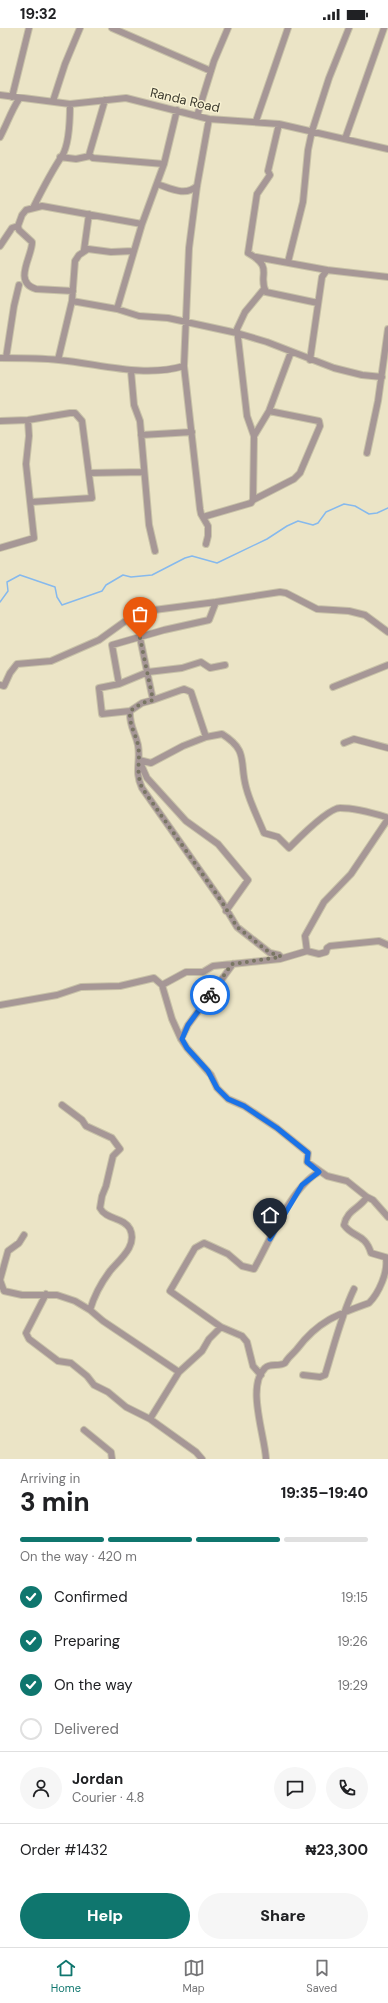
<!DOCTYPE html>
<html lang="en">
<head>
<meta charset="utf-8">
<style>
  body { margin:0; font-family:"DM Sans",sans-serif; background:#f6f6f6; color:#202124; height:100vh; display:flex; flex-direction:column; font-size:15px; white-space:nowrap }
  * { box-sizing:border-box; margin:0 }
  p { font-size:13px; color:#757577 }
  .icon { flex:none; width:22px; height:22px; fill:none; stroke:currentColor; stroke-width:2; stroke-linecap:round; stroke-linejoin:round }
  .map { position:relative; height:1431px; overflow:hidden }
  .side { display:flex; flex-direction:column; background:#fff; flex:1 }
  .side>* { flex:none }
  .pin { position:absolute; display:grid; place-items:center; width:34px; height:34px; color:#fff; margin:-41px -17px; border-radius:50% 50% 50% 0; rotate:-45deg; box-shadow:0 0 4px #0007 }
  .pin .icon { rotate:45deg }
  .courier { position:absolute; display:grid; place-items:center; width:40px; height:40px; margin:-20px; border:3px solid #1a73e8; border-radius:50%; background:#fff; color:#222; box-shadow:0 1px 5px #0007 }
  .head em { font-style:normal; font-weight:800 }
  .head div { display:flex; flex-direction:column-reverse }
  .head { display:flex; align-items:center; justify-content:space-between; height:68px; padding:0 20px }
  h1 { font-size:26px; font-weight:800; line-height:30px }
  .bar { display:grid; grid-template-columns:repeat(4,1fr); gap:6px 4px; align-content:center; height:48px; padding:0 20px }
  .bar i { height:5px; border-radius:3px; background:#e0e0e0 }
  .bar .current { background:#0f766e }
  .bar p { grid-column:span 4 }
  .line { display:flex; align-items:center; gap:10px; padding:0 20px; border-top:1px solid #e0e0e0 }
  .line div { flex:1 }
  .round { display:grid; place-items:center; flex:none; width:42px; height:42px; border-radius:21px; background:#f6f6f6 }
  ol { padding:0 20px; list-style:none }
  li { display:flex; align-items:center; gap:12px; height:44px }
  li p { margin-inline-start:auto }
  li .icon { padding:4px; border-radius:50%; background:#0f766e; color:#fff; stroke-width:4 }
  li:last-child { color:#757577 }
  li i { width:22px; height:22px; border:2px solid #e0e0e0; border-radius:50% }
  .button { display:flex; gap:8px; margin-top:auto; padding:8px 20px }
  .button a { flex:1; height:46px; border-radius:24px; background:#0f766e; color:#fff; font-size:16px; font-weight:800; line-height:46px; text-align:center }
  .button a+a { background:#f6f6f6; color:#202124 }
  .status { display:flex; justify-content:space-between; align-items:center; height:28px; padding:0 20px; background:#fff; direction:ltr }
  .status svg { height:11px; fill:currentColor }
  .menu { display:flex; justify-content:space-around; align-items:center; height:56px; border-top:1px solid #e0e0e0; background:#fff; font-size:11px; color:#757577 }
  .menu a { display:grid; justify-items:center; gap:2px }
  .menu .current { color:#0f766e }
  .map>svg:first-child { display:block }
</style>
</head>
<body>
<div class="status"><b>19:32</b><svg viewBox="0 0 49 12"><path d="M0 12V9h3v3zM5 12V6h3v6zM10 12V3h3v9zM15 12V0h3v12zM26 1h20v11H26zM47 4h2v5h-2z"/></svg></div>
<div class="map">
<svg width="388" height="1431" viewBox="0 0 388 1431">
  <rect width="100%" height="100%" fill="#ebe4c6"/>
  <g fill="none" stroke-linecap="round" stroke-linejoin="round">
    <path stroke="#86b9ed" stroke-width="1.5" d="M0 574 8 563 7 554 20 547 55 559 57 569 62 577 102 563 106 557 123 547 131 549 152 547 185 530 192 528 217 535 267 511 287 498 298 493 313 497 318 495 326 484 344 476 355 478 369 486 377 485 388 480"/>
    <defs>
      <path id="minor" d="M112 0 211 43
        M0 67 70 76 126 70 209 91 279 96 388 121
        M12 69 29 0
        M105 72 89 127 93 130 164 136
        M53 73 65 36 80 0
        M197 88 214 33 228 0
        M256 93 288 0
        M279 96 268 143 270 147 257 166 248 225C275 240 257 247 266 264L318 275
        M0 109C7 96 11 83 19 71
        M345 111 384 0
        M60 129 76 131 90 128
        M157 156C170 160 185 169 197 158
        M33 180C42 162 51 144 62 128 69 117 70 89 70 76
        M0 218 12 200 18 198
        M84 222 89 186
        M256 229 327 242
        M288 234 303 174 308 122 312 103 329 50 349 0
        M73 263 36 261C12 254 33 227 32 214L19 202 18 198 22 187 26 182 42 178 142 196
        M72 273 117 281 139 288 168 290 237 305 267 314 334 340 362 347 382 349
        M117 281 142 196 164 136 177 82
        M0 330C19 330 40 330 59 332 101 336 143 350 184 338
        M6 330 14 278 19 257
        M58 332 72 273 75 233 79 227 88 221 111 224 133 223
        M310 332 322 249 327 242 388 249
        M131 343 134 377 140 393 149 497 155 523
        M0 393 28 392 70 385H75L82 393 92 470 31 474
        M141 407 192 404
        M254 408 269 383 291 324
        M367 425 378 373 388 301
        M89 445 144 444
        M253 472 294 451 300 445 320 398 319 393 269 383
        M203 489 251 475 253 472 254 408 247 388 237 301 245 284 264 261
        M206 516 208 508V498L201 486 200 481 184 338 189 220 197 158 209 91
        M0 520 34 510 26 436 29 408 28 392
        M119 656 148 644 182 640 201 634 210 640 225 637
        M0 657 4 658 10 645 17 636 51 633 99 612 124 594 154 582 216 574
        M333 659 388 637
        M130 683 142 675 153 672 140 610
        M206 709 222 706C249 723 239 733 246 759 250 775 258 790 264 805L278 809 289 820C298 811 328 780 340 780 353 780 373 785 386 789L387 792
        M344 715 354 711 388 720
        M139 732 147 750 186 793 218 816 248 852 226 883
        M139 732 151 735 183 718 206 709 191 664 184 661 153 672
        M307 923 305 908 324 874 351 846 388 791
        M281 929 279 927 270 925 237 899 222 874 142 760C134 743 141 734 138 717 135 703 129 698 130 683L102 686 99 660 119 656 112 617 164 602 209 592 216 574 280 564 286 565 317 581 349 583 365 587 388 604
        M162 957 186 944H203L213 938 280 931 307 923 319 926 326 924 327 920 330 918 379 913 388 917
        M0 977 57 967 81 959 120 958 154 950 162 957 172 991 181 1011 187 1020 211 1047 217 1060 228 1071 244 1078 277 1100 308 1125 307 1134 327 1148 347 1153 367 1169 373 1172 388 1189
        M181 1011 188 997 233 936
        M62 1077 82 1092 86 1098 112 1110 120 1121 113 1128 106 1158 102 1168 100 1180C106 1192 124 1189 130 1201 138 1218 119 1232 110 1243 101 1255 94 1268 90 1282
        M367 1169C359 1181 347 1182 344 1197 353 1210 365 1205 371 1225L388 1230
        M24 1207 19 1215 8 1223 0 1252 4 1263 22 1267H57L75 1273 90 1282 103 1293 179 1344
        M46 1266 26 1305 29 1311 58 1333 71 1335 87 1348 94 1357 108 1364 126 1379 150 1391 196 1424 202 1431
        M261 1347 253 1338 247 1314 242 1308 221 1299 170 1263 195 1220 204 1215 228 1226 242 1238 254 1241C270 1213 291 1159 319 1144
        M303 1347 320 1349 325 1347C334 1318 341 1288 354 1261
        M150 1391 179 1344 202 1323 209 1311 221 1299
        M84 1402 111 1424 112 1431
        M266 1431C265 1408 246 1358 265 1340 270 1335 279 1339 285 1335 288 1329 293 1326 297 1321 318 1293 338 1286 369 1275 379 1265 388 1244 386 1231"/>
    </defs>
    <use href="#minor" stroke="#c8c2a8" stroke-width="8"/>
    <use href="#minor" stroke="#a69796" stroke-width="6"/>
  </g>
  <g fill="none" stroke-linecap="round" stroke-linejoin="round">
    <path stroke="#797663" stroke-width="4" stroke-dasharray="0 7.2" d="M140 610 153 672 142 675 130 683C129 697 135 704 138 717 141 734 135 742 142 760L222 874 237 899 270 925 279 927 281 929 232 936 210 967"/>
    <path stroke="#1a73e8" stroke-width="5" d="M210 967 188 997 182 1011 187 1020 208 1043 217 1060 228 1071 244 1078 277 1100 308 1125 307 1134 319 1144 302 1157 270 1211"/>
  </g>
  <g text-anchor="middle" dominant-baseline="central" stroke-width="3" stroke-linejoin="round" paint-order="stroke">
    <g font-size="13" fill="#3c3a2e" stroke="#f8f2d3">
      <text transform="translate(185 72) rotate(13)">Randa Road</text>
    </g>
  </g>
</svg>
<div class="pin" style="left:140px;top:610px;background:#ea580c"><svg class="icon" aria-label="bag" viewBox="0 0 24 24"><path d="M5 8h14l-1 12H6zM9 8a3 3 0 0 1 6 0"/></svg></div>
<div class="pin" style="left:270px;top:1211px;background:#1f2937"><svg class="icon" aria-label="home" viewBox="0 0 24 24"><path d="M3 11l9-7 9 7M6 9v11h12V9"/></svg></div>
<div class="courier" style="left:210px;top:967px"><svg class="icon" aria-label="bike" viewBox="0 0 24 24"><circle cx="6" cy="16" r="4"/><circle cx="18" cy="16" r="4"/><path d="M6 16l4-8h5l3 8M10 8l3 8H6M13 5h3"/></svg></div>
</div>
<section class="side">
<div class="head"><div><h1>3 min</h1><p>Arriving in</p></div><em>19:35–19:40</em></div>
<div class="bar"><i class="current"></i><i class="current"></i><i class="current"></i><i></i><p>On the way · 420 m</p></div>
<ol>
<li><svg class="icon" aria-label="check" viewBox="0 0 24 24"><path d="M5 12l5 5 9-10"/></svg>Confirmed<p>19:15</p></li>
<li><svg class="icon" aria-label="check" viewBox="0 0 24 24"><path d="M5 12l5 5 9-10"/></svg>Preparing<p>19:26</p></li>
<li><svg class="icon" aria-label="check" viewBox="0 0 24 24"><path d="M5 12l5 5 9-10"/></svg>On the way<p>19:29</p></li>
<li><i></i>Delivered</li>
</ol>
<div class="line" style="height:72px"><a class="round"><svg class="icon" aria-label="person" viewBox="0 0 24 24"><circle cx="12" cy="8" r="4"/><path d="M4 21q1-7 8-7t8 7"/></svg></a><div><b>Jordan</b><p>Courier · 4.8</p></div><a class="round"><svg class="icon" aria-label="chat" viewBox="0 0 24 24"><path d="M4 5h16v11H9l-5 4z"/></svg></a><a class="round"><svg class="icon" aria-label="phone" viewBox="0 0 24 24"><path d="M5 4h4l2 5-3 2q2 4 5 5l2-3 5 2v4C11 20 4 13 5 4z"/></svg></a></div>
<div class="line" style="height:52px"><div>Order #1432</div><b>₦23,300</b></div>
<div class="button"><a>Help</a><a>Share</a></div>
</section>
<nav class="menu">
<a class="current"><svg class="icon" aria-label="home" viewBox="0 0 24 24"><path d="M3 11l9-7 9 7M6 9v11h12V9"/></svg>Home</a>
<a><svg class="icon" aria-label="map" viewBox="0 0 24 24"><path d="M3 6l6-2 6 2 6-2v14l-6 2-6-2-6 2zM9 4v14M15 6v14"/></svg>Map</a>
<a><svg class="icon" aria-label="saved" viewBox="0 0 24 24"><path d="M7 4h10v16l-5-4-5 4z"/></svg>Saved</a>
</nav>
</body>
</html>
